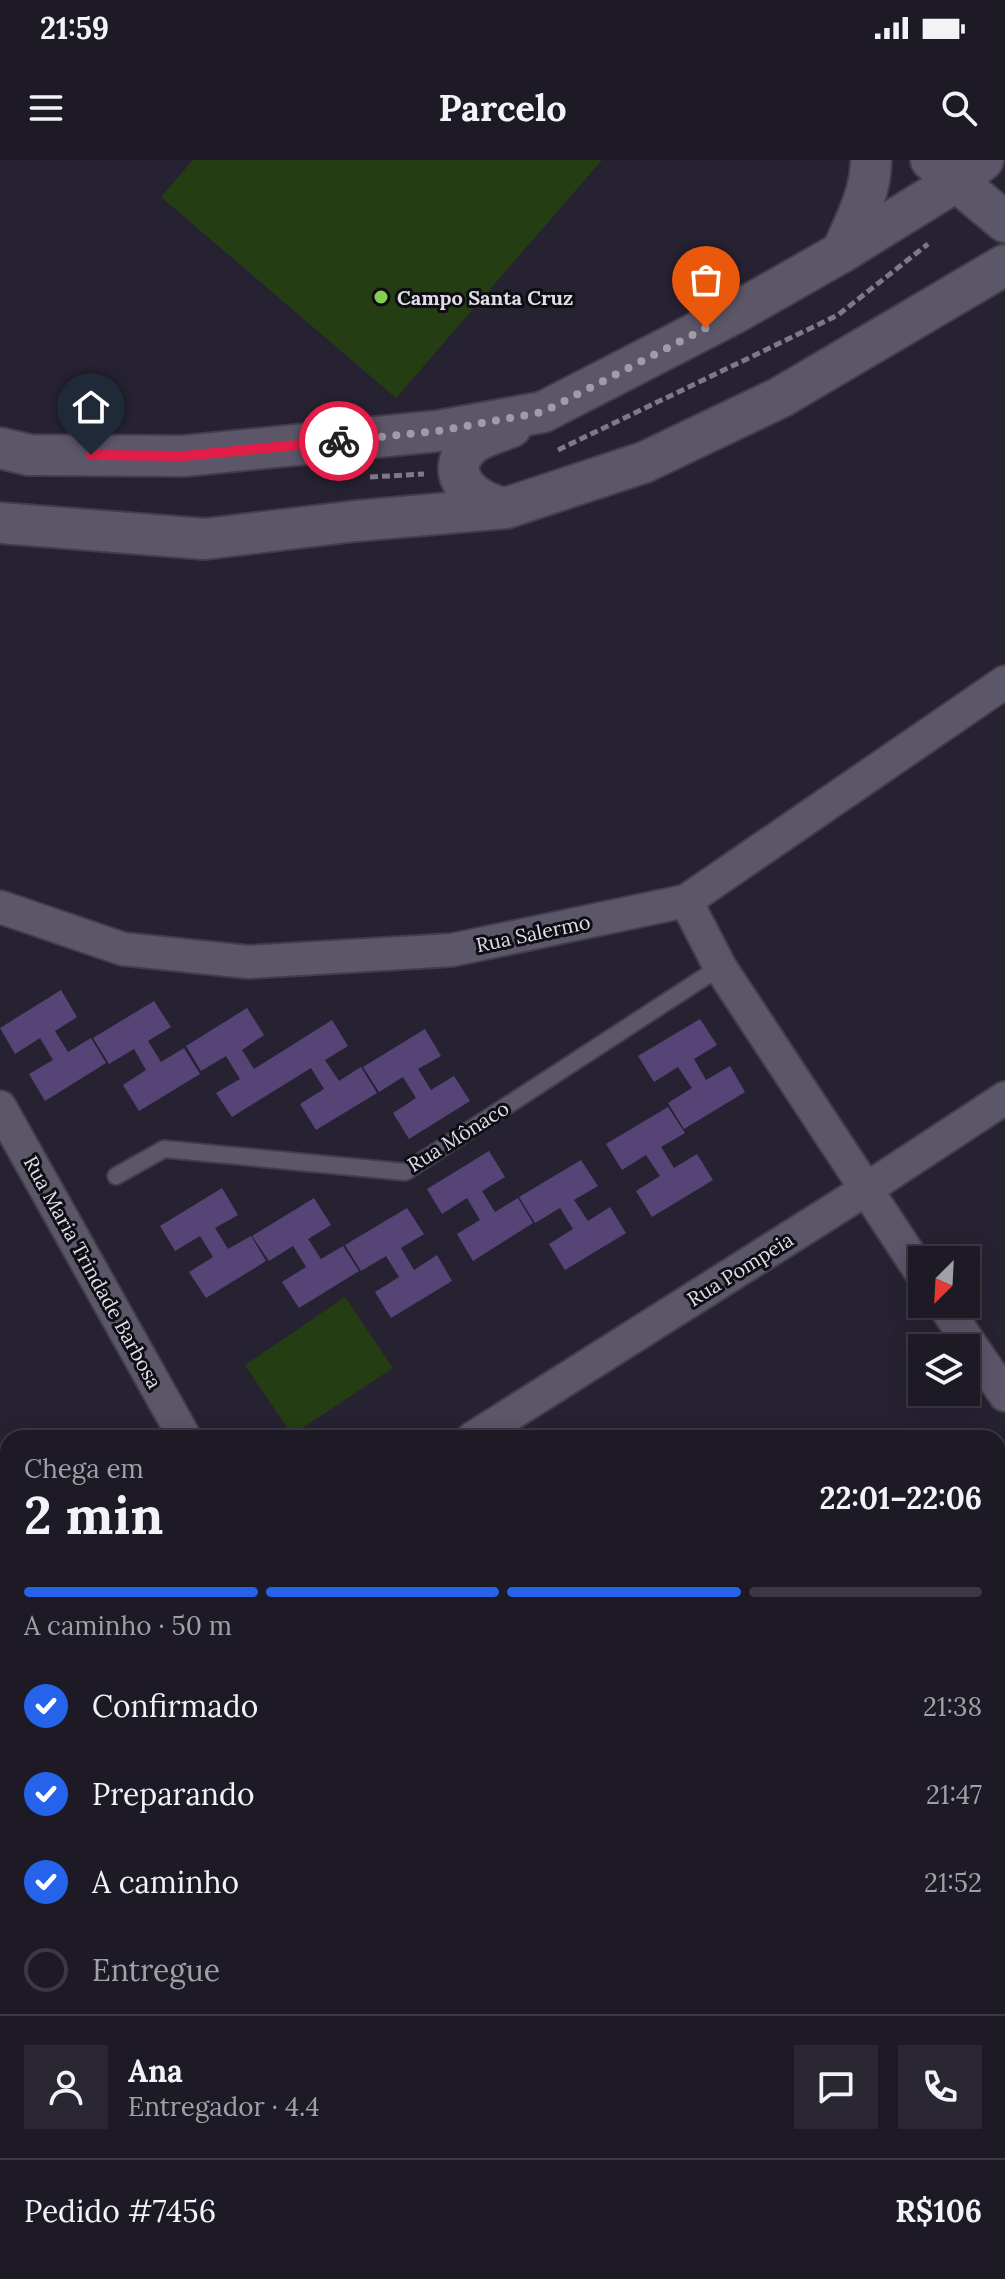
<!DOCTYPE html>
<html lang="pt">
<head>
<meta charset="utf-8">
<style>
  body { margin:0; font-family:Lora,serif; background:#2a2732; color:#f1f3f6; height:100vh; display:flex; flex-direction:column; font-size:30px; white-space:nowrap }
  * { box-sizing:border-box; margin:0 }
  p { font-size:26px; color:#a0a1a7 }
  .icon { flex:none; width:44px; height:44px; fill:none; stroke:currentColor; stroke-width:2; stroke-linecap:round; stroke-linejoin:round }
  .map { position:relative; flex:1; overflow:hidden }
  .panel { position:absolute; left:0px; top:1270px; width:1006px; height:850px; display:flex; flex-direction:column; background:#1d1a26; border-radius:24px 24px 0 0; box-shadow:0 4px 20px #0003,0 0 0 2px #3b3843 }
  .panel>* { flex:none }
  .needle { width:52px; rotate:204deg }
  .tools { position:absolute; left:908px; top:1086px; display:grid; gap:16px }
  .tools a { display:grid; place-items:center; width:72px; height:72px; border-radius:0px; background:#1d1a26; box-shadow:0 4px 20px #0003,0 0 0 2px #3b3843; font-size:40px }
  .pin { position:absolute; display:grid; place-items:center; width:68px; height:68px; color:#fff; margin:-82px -34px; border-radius:50% 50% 50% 0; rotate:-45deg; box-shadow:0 0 8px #0007 }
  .pin .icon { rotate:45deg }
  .courier { position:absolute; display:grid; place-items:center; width:80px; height:80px; margin:-40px; border:6px solid #e11d48; border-radius:50%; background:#fff; color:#222; box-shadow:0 2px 10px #0007 }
  .headline em { font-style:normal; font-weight:700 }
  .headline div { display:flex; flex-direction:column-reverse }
  .headline { display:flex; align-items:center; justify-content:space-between; height:136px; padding:0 24px }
  h1 { font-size:52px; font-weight:700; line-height:60px }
  .bar { display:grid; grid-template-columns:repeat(4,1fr); gap:12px 8px; align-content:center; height:96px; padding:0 24px }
  .bar i { height:10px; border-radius:6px; background:#3b3843 }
  .bar .active { background:#2563eb }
  .bar p { grid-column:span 4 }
  .line { display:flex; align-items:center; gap:20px; padding:0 24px; border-top:2px solid #3b3843 }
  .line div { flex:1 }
  .round { display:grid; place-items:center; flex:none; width:84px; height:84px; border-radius:0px; background:#2a2732 }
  ol { padding:0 24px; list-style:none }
  li { display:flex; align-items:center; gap:24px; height:88px }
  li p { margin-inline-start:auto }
  li .icon { padding:8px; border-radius:50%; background:#2563eb; color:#fff; stroke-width:4 }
  li:last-child { color:#a0a1a7 }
  li i { width:44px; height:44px; border:4px solid #3b3843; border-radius:50% }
  .status { display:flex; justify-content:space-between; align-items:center; height:56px; padding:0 40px; background:#1d1a26; direction:ltr }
  .status svg { height:22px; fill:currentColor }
  header { display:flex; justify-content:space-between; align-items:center; height:104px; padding:0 24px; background:#1d1a26; font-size:36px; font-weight:700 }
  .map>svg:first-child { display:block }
</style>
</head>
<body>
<div class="status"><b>21:59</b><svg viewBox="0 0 49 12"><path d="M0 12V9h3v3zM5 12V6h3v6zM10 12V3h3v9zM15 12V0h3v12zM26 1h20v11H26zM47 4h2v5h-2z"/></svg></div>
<header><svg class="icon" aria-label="menu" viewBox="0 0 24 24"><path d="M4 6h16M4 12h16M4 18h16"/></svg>Parcelo<svg class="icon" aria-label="search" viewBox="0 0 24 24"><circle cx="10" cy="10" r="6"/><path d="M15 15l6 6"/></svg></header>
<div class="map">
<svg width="1005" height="2119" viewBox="0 0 1005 2119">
  <rect width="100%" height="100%" fill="#272232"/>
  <path fill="#243d12" d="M193 0H602L396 238 161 37Z
    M345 1137 393 1208 292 1275 245 1205Z"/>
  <path fill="#564477" d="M61 830 77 857 55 871 68 892 91 878 106 903 45 941 29 914 53 900 40 878 15 894 0 868Z
    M154 841 171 867 148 881 161 902 184 888 200 914 139 951 123 925 146 910 134 889 109 904 93 878Z
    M247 848 264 875 242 890 254 909 332 860 348 886 325 900 339 921 361 907 377 933 316 970 300 944 324 929 311 908 232 957 216 933 240 919 226 896 201 911 186 886Z
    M700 859 717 885 694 899 706 920 730 906 745 932 684 969 668 943 692 928 678 907 654 922 638 896Z
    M425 869 441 896 418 909 431 930 454 916 470 941 409 979 393 953 416 938 403 917 379 932 363 907Z
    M668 947 685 973 661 987 674 1008 697 994 713 1020 652 1057 636 1031 660 1016 646 995 622 1010 606 984Z
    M489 991 505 1017 482 1031 495 1052 518 1038 533 1063 473 1101 457 1074 480 1060 467 1038 442 1054 427 1029Z
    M581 1000 598 1026 574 1040 588 1061 610 1047 626 1073 565 1110 549 1084 573 1069 560 1048 535 1063 519 1037Z
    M222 1028 238 1055 215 1068 228 1089 251 1076 266 1101 206 1138 189 1112 213 1097 200 1076 175 1091 160 1066Z
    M314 1038 331 1065 308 1079 321 1099 343 1086 359 1111 299 1148 282 1122 306 1107 293 1086 269 1101 252 1076Z
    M407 1048 424 1074 401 1088 414 1110 437 1095 452 1121 391 1158 375 1132 399 1117 386 1096 361 1111 345 1085Z"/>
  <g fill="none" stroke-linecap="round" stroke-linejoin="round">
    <defs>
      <path id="service" d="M116 1016 164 989 405 1012 720 807"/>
      <path id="minor" d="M686 741 720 807 922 1114
        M0 747 123 789 248 802 452 790 686 741 1005 522
        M0 947 185 1278
        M943 1144 1005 1235
        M473 1278 865 1030 1005 938
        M998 1369 1005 1364
        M0 1590 8 1585
        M998 1794 1005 1790
        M0 2006 8 2001
        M720 2112 725 2119
        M494 2119 505 2112"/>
      <path id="tertiary" d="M931 0 1005 62
        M842 92C855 62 871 33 871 0
        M0 288 29 295 184 296 438 271 543 252 733 154 842 92 955 22 983 0
        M506 348C476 344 439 314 471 285 480 277 499 272 511 267
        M0 363 205 379 356 361 506 348 645 302 781 237 1005 105"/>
    </defs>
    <use href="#service" stroke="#423d4b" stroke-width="20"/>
    <use href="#minor" stroke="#423d4b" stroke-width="36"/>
    <use href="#tertiary" stroke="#423d4b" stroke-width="44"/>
    <path stroke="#7d7986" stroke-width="5" stroke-dasharray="8 4" stroke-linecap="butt" d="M558 290 838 155 928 84
      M370 317 424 314"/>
    <use href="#service" stroke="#5c5669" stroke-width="16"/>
    <use href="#minor" stroke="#5c5669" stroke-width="32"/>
    <use href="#tertiary" stroke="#5c5669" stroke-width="40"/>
  </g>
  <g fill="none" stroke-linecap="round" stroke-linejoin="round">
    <path stroke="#9f9ca8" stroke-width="8" stroke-dasharray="0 14.4" d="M339 281 438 271 543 252 706 168"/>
    <path stroke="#e11d48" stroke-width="10" d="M91 295 184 296 339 281"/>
  </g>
  <circle fill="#84cf4d" stroke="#0f0d14" stroke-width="3" cx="381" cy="137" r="8"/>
  <g text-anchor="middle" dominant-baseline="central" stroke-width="6" stroke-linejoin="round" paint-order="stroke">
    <g font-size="20" font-weight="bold" fill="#e0dde8" stroke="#0f0d14" text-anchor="start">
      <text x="397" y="137">Campo Santa Cruz</text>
    </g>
    <g font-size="20" fill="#e0dde8" stroke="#0f0d14">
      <text transform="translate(533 773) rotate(-12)">Rua Salermo</text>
      <text transform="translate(458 976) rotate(-32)">Rua Mônaco</text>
      <text transform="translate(740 1109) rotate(-32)">Rua Pompeia</text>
      <text transform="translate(93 1112) rotate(61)">Rua Maria Trindade Barbosa</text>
    </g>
  </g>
</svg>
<div class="tools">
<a><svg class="needle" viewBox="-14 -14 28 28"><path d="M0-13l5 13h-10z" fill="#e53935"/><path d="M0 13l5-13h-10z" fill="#a0a1a7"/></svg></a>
<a><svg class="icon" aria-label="layers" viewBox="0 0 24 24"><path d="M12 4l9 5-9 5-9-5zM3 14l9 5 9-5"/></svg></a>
</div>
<div class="pin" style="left:706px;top:168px;background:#ea580c"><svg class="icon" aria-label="bag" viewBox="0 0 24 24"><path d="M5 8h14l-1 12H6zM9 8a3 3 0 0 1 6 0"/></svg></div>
<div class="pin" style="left:91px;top:295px;background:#1f2937"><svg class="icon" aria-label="home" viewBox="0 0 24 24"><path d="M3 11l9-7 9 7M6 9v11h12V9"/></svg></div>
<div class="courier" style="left:339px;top:281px"><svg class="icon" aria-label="bike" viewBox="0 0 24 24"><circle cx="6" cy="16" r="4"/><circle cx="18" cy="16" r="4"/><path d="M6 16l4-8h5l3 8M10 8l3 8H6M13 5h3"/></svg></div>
<section class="panel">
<div class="headline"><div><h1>2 min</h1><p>Chega em</p></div><em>22:01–22:06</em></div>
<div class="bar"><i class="active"></i><i class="active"></i><i class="active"></i><i></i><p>A caminho · 50 m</p></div>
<ol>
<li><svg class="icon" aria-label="check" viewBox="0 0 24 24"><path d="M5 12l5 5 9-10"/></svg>Confirmado<p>21:38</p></li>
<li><svg class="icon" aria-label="check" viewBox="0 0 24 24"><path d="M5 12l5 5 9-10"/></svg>Preparando<p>21:47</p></li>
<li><svg class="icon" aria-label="check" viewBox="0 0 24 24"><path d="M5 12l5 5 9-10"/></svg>A caminho<p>21:52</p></li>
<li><i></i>Entregue</li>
</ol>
<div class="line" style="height:144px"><a class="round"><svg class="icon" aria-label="person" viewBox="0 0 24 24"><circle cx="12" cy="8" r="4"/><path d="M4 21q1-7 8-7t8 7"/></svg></a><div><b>Ana</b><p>Entregador · 4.4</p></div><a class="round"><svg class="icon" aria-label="chat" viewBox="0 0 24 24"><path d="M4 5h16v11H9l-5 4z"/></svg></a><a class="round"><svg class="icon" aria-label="phone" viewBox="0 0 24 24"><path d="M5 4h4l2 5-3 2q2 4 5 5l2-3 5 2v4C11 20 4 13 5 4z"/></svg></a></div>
<div class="line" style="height:104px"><div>Pedido #7456</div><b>R$106</b></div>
</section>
</div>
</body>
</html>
